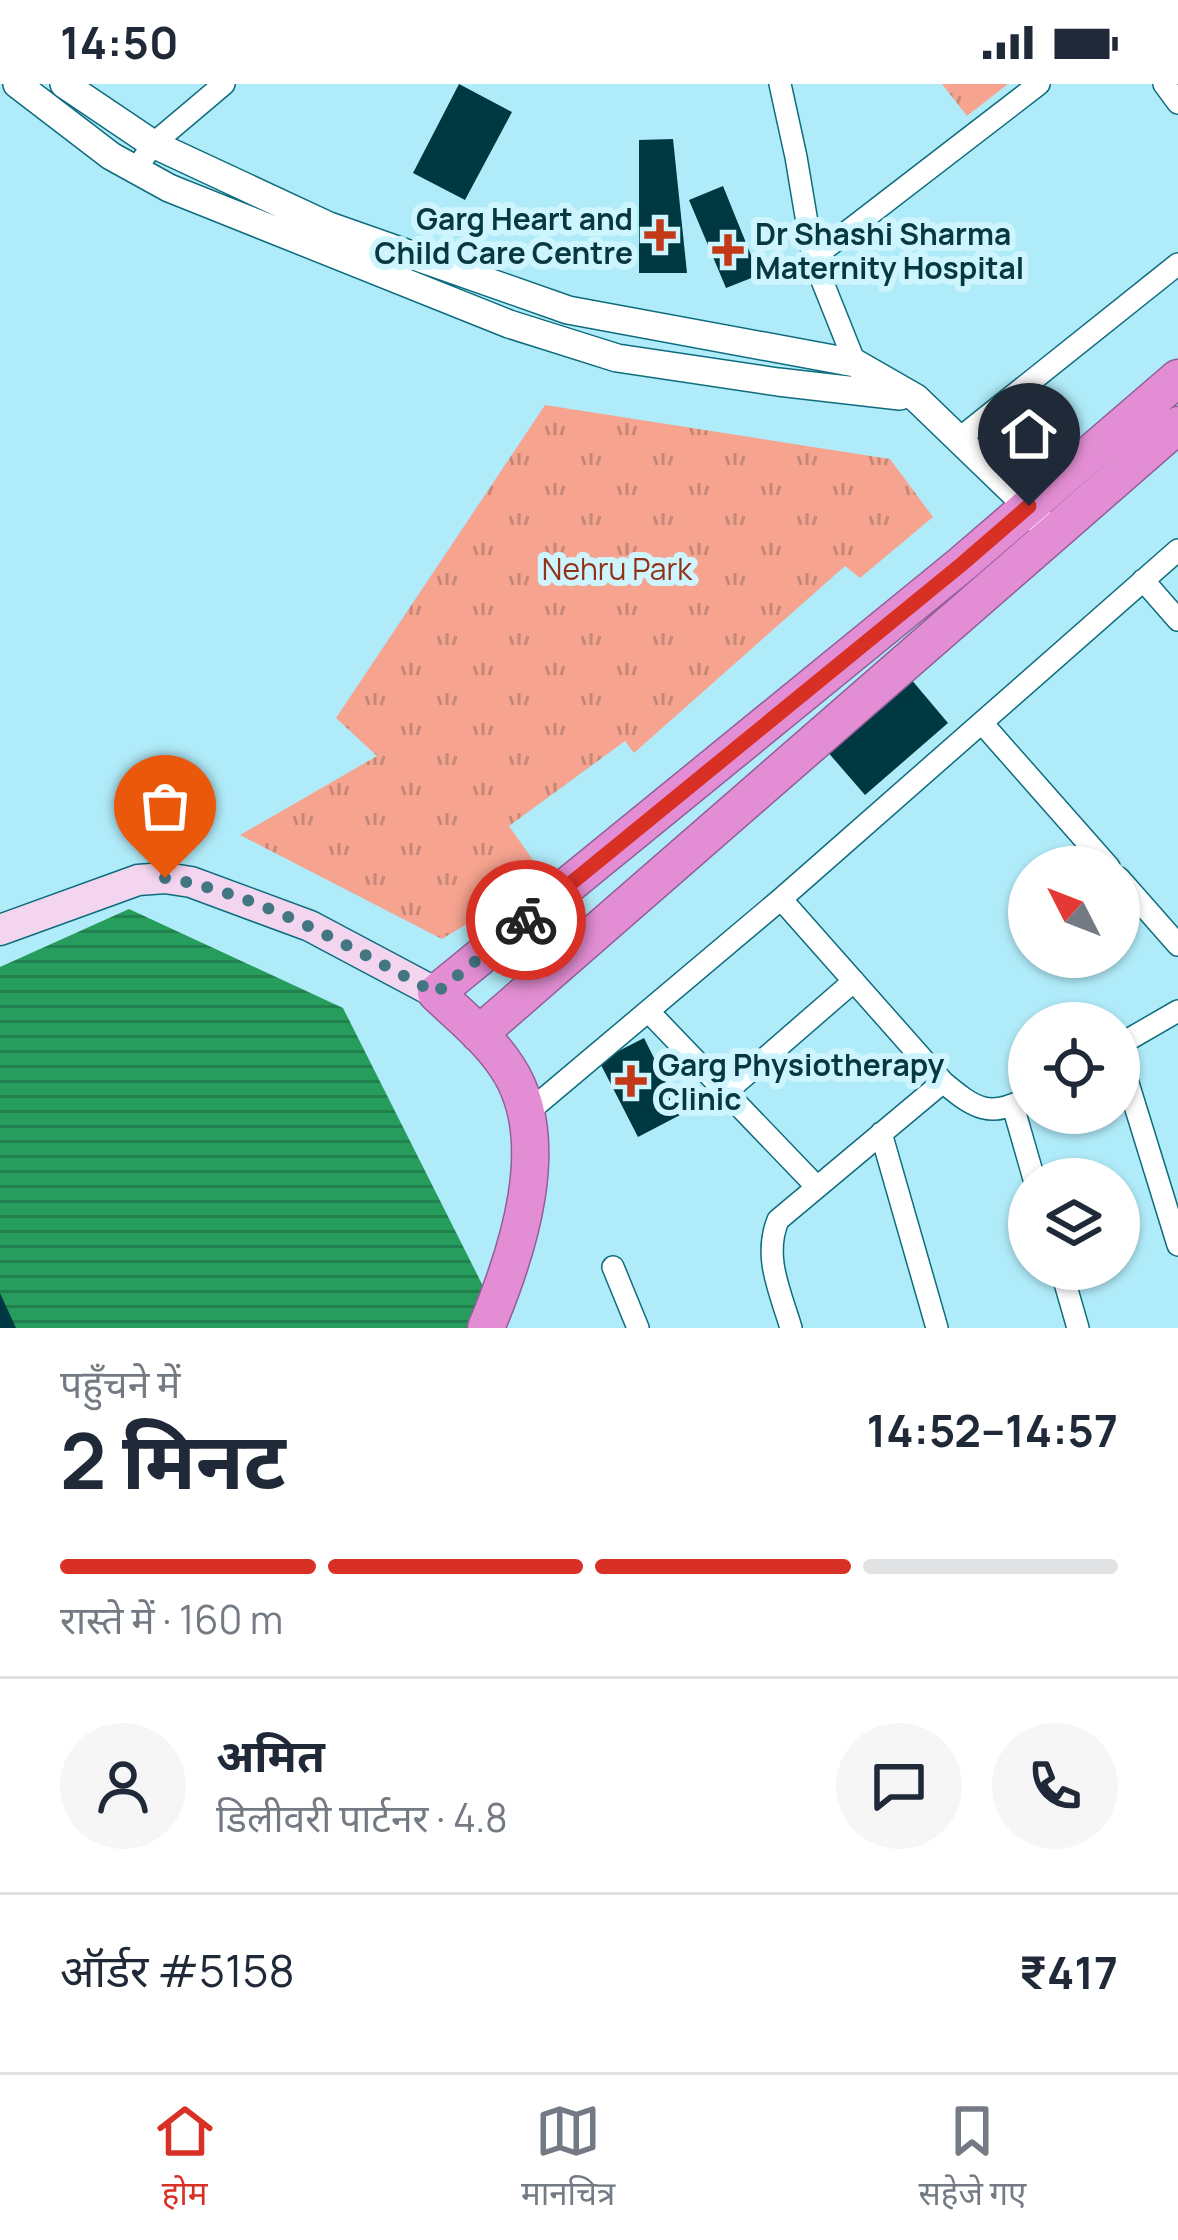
<!DOCTYPE html>
<html lang="hi">
<head>
<meta charset="utf-8">
<style>
  body { margin:0; font-family:Manrope,"Noto Sans Devanagari",sans-serif; background:#f6f6f7; color:#1f2937; height:100vh; display:flex; flex-direction:column; font-size:45px; white-space:nowrap }
  * { box-sizing:border-box; margin:0 }
  p { font-size:39px; color:#747a83 }
  .icon { flex:none; width:66px; height:66px; fill:none; stroke:currentColor; stroke-width:2; stroke-linecap:round; stroke-linejoin:round }
  .map { position:relative; height:1244px; overflow:hidden }
  .side { display:flex; flex-direction:column; background:#fff; flex:1 }
  .side>* { flex:none }
  .needle { width:78px; rotate:312deg }
  .controls { position:absolute; left:1008px; top:762px; display:grid; gap:24px }
  .controls a { display:grid; place-items:center; width:132px; height:132px; border-radius:50%; background:#fff; box-shadow:0 3px 9px #0004; font-size:60px }
  .pin { position:absolute; display:grid; place-items:center; width:102px; height:102px; color:#fff; margin:-123px -51px; border-radius:50% 50% 50% 0; rotate:-45deg; box-shadow:0 0 12px #0007 }
  .pin .icon { rotate:45deg }
  .courier { position:absolute; display:grid; place-items:center; width:120px; height:120px; margin:-60px; border:9px solid #d93025; border-radius:50%; background:#fff; color:#222; box-shadow:0 3px 15px #0007 }
  .headline em { font-style:normal; font-weight:700 }
  .headline div { display:flex; flex-direction:column-reverse }
  .headline { display:flex; align-items:center; justify-content:space-between; height:204px; padding:0 60px }
  h1 { font-size:78px; font-weight:700; line-height:90px }
  .bar { display:grid; grid-template-columns:repeat(4,1fr); gap:18px 12px; align-content:center; height:144px; padding:0 60px }
  .bar i { height:15px; border-radius:9px; background:#e0e1e3 }
  .bar .on { background:#d93025 }
  .bar p { grid-column:span 4 }
  .line { display:flex; align-items:center; gap:30px; padding:0 60px; border-top:3px solid #e0e1e3 }
  .line div { flex:1 }
  .round { display:grid; place-items:center; flex:none; width:126px; height:126px; border-radius:63px; background:#f6f6f7 }
  .status { display:flex; justify-content:space-between; align-items:center; height:84px; padding:0 60px; background:#fff; direction:ltr }
  .status svg { height:33px; fill:currentColor }
  .menu { display:flex; justify-content:space-around; align-items:center; height:168px; border-top:3px solid #e0e1e3; background:#fff; font-size:33px; color:#747a83 }
  .menu a { display:grid; justify-items:center; gap:6px }
  .menu .on { color:#d93025 }
  .map>svg:first-child { display:block }
</style>
</head>
<body>
<div class="status"><b>14:50</b><svg viewBox="0 0 49 12"><path d="M0 12V9h3v3zM5 12V6h3v6zM10 12V3h3v9zM15 12V0h3v12zM26 1h20v11H26zM47 4h2v5h-2z"/></svg></div>
<div class="map">
<svg width="1178" height="1244" viewBox="0 0 1178 1244">
  <defs>
    <pattern id="park-tufts" width="24" height="20" patternUnits="userSpaceOnUse" patternTransform="scale(3)"><rect width="24" height="20" fill="#f6a490"/><path d="M3 7l-1-3M5 7V3M7 7l1-3M15 17l-1-3M17 17v-4M19 17l1-3" fill="none" stroke="#c58777"/></pattern>
    <pattern id="water-rules" width="6" height="5" patternUnits="userSpaceOnUse" patternTransform="scale(3)"><rect width="6" height="5" fill="#279d5d"/><path d="M0 2.5h6" fill="none" stroke="#20814e"/></pattern>
  </defs>
  <rect width="100%" height="100%" fill="#b0ebf9"/>
  <path fill="url(#park-tufts)" d="M942 0H1008L967 32Z
    M545 321 890 375 933 433 860 494 845 482 634 669 625 657 509 742 545 793 442 855 240 751 377 672 336 634Z"/>
  <path fill="url(#water-rules)" d="M129 825 343 924 486 1208 473 1244H0V883Z"/>
  <path fill="#003842" d="M459 0 512 28 465 116 413 89Z
    M673 55 687 189H639V56Z
    M723 102 759 191 726 204 689 116Z
    M910 594 948 639 865 711 826 666Z
    M644 954 682 1030 638 1053 599 977Z
    M0 1209 16 1244H0Z"/>
  <g fill="none" stroke-linecap="round" stroke-linejoin="round">
    <defs>
      <path id="minor" d="M780 0 796 73 813 174 855 279
        M1164 0 1178 19
        M135 87 153 60 224 0
        M813 174 1039 0
        M960 354 1178 180
        M1143 496 1178 536
        M982 639 1109 783
        M1119 794 1178 861
        M781 815 943 998C975 1025 990 1035 1029 1013
        M648 927 816 1102
        M1119 961 1178 927
        M1119 970 1178 1161
        M726 1008 854 897
        M1013 1022 1034 1095
        M527 1029 781 815 1178 466
        M881 1049 937 1244
        M613 1183 638 1244
        M1061 1185 1078 1244
        M791 1244C780 1207 763 1173 778 1136L943 998"/>
      <path id="tertiary" d="M17 0 111 72 169 104 509 240 617 274 778 298 900 312
        M64 0 153 60 329 142 568 226 855 279 916 314 1029 423 1051 452"/>
      <path id="secondary" d="M0 846 138 796 165 794 191 798 310 842 436 909"/>
      <path id="trunk" d="M479 950 1178 341
        M486 1244C517 1170 556 1056 507 983 489 955 460 932 436 909L962 480 1178 294"/>
    </defs>
    <use href="#minor" stroke="#0d6c7e" stroke-width="24"/>
    <use href="#tertiary" stroke="#0d6c7e" stroke-width="30"/>
    <use href="#secondary" stroke="#0d6c7e" stroke-width="33"/>
    <use href="#trunk" stroke="#915e9a" stroke-width="39"/>
    <use href="#minor" stroke="#fff" stroke-width="21"/>
    <use href="#tertiary" stroke="#fff" stroke-width="27"/>
    <use href="#secondary" stroke="#f4d5ef" stroke-width="30"/>
    <use href="#trunk" stroke="#e38ed4" stroke-width="36"/>
  </g>
  <g fill="none" stroke-linecap="round" stroke-linejoin="round">
    <path stroke="#427782" stroke-width="12" stroke-dasharray="0 21.6" d="M165 794C262 810 349 863 436 909L526 836"/>
    <path stroke="#d93025" stroke-width="15" d="M526 836 962 480 1029 422"/>
  </g>
  <g fill="#c33917" stroke="#cef5fe" stroke-width="4.5">
    <path d="M654 133h12v12h12v12h-12v12h-12v-12h-12v-12h12z"/>
    <path d="M722 148h12v12h12v12h-12v12h-12v-12h-12v-12h12z"/>
    <path d="M625 979h12v12h12v12h-12v12h-12v-12h-12v-12h12z"/>
  </g>
  <g text-anchor="middle" dominant-baseline="central" stroke-width="12" stroke-linejoin="round" paint-order="stroke">
    <g font-size="30" font-weight="bold" fill="#063842" stroke="#cef5fe" text-anchor="start">
      <text x="633" y="134" text-anchor="end">Garg Heart and<tspan x="633" dy="34">Child Care Centre</tspan></text>
      <text x="755" y="149">Dr Shashi Sharma<tspan x="755" dy="34">Maternity Hospital</tspan></text>
      <text x="658" y="980">Garg Physiotherapy<tspan x="658" dy="34">Clinic</tspan></text>
    </g>
    <g font-size="30" fill="#92311a" stroke="#cef5fe">
      <text x="617" y="484">Nehru Park</text>
    </g>
  </g>
</svg>
<div class="controls">
<a><svg class="needle" viewBox="-14 -14 28 28"><path d="M0-13l5 13h-10z" fill="#e53935"/><path d="M0 13l5-13h-10z" fill="#747a83"/></svg></a>
<a><svg class="icon" aria-label="locate" viewBox="0 0 24 24"><circle cx="12" cy="12" r="6"/><path d="M12 2v4M12 18v4M2 12h4M18 12h4"/></svg></a>
<a><svg class="icon" aria-label="layers" viewBox="0 0 24 24"><path d="M12 4l9 5-9 5-9-5zM3 14l9 5 9-5"/></svg></a>
</div>
<div class="pin" style="left:165px;top:794px;background:#ea580c"><svg class="icon" aria-label="bag" viewBox="0 0 24 24"><path d="M5 8h14l-1 12H6zM9 8a3 3 0 0 1 6 0"/></svg></div>
<div class="pin" style="left:1029px;top:422px;background:#1f2937"><svg class="icon" aria-label="home" viewBox="0 0 24 24"><path d="M3 11l9-7 9 7M6 9v11h12V9"/></svg></div>
<div class="courier" style="left:526px;top:836px"><svg class="icon" aria-label="bike" viewBox="0 0 24 24"><circle cx="6" cy="16" r="4"/><circle cx="18" cy="16" r="4"/><path d="M6 16l4-8h5l3 8M10 8l3 8H6M13 5h3"/></svg></div>
</div>
<section class="side">
<div class="headline"><div><h1>2 मिनट</h1><p>पहुँचने में</p></div><em>14:52–14:57</em></div>
<div class="bar"><i class="on"></i><i class="on"></i><i class="on"></i><i></i><p>रास्ते में · 160 m</p></div>
<div class="line" style="height:216px"><a class="round"><svg class="icon" aria-label="person" viewBox="0 0 24 24"><circle cx="12" cy="8" r="4"/><path d="M4 21q1-7 8-7t8 7"/></svg></a><div><b>अमित</b><p>डिलीवरी पार्टनर · 4.8</p></div><a class="round"><svg class="icon" aria-label="chat" viewBox="0 0 24 24"><path d="M4 5h16v11H9l-5 4z"/></svg></a><a class="round"><svg class="icon" aria-label="phone" viewBox="0 0 24 24"><path d="M5 4h4l2 5-3 2q2 4 5 5l2-3 5 2v4C11 20 4 13 5 4z"/></svg></a></div>
<div class="line" style="height:156px"><div>ऑर्डर #5158</div><b>₹417</b></div>
</section>
<nav class="menu">
<a class="on"><svg class="icon" aria-label="home" viewBox="0 0 24 24"><path d="M3 11l9-7 9 7M6 9v11h12V9"/></svg>होम</a>
<a><svg class="icon" aria-label="map" viewBox="0 0 24 24"><path d="M3 6l6-2 6 2 6-2v14l-6 2-6-2-6 2zM9 4v14M15 6v14"/></svg>मानचित्र</a>
<a><svg class="icon" aria-label="saved" viewBox="0 0 24 24"><path d="M7 4h10v16l-5-4-5 4z"/></svg>सहेजे गए</a>
</nav>
</body>
</html>
